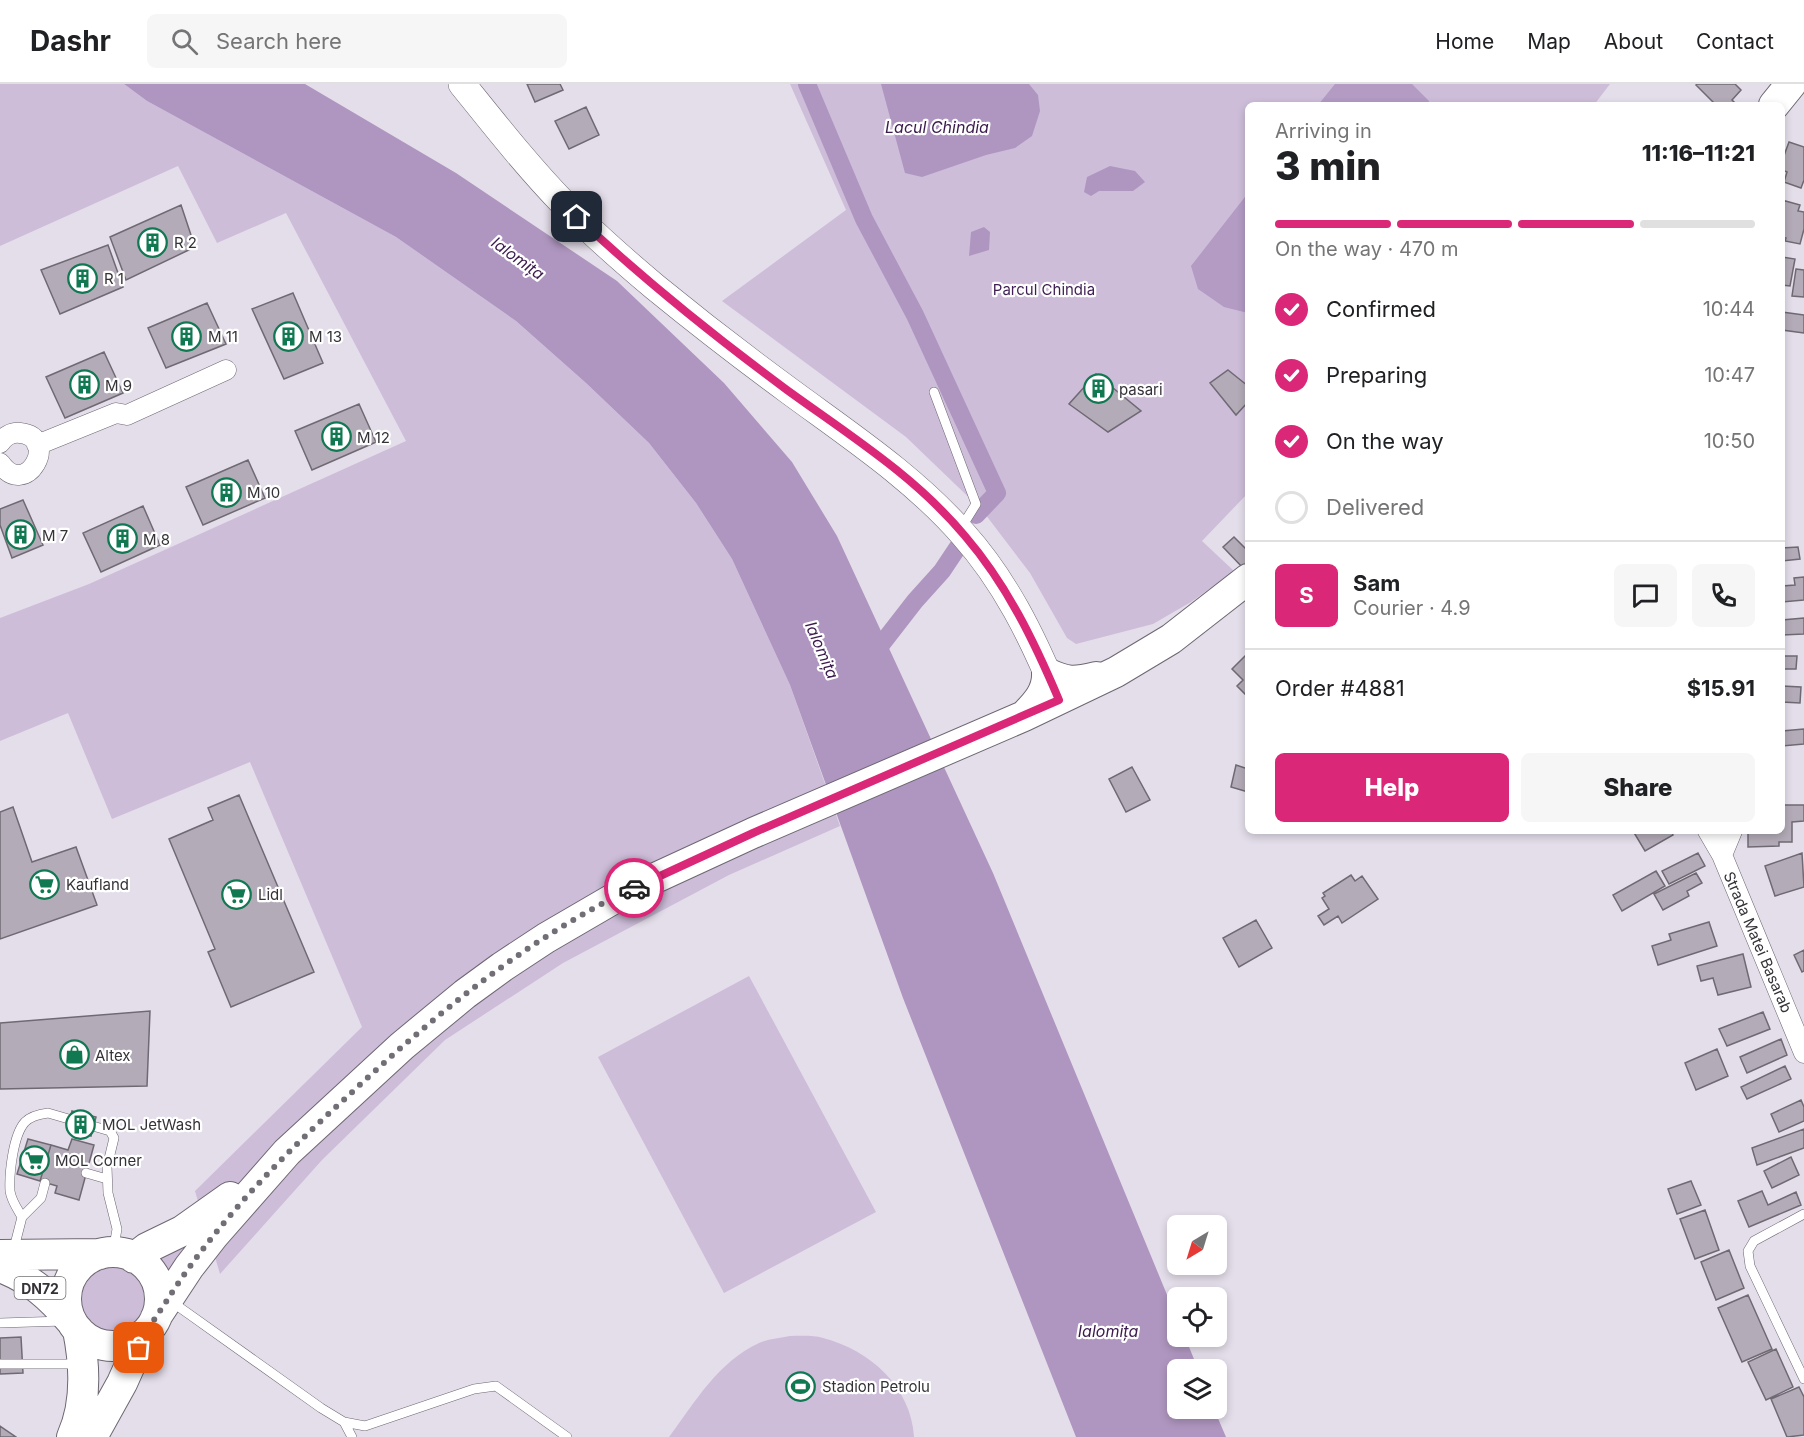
<!DOCTYPE html>
<html lang="en">
<head>
<meta charset="utf-8">
<style>
  body { margin:0; font-family:Inter,sans-serif; background:#f6f6f6; color:#202124; height:100vh; display:flex; flex-direction:column; font-size:22px; white-space:nowrap }
  * { box-sizing:border-box; margin:0 }
  p { font-size:20px; color:#757577 }
  .icon { flex:none; width:33px; height:33px; fill:none; stroke:currentColor; stroke-width:2; stroke-linecap:round; stroke-linejoin:round }
  .map { position:relative; flex:1; overflow:hidden }
  .sheet { position:absolute; left:1245px; top:18px; width:540px; height:732px; display:flex; flex-direction:column; background:#fff; border-radius:9px; box-shadow:0 3px 9px #0003 }
  .sheet>* { flex:none }
  .needle { width:39px; rotate:218deg }
  .buttons { position:absolute; left:1167px; top:1131px; display:grid; gap:12px }
  .buttons a { display:grid; place-items:center; width:60px; height:60px; border-radius:9px; background:#fff; box-shadow:0 3px 9px #0003; font-size:30px }
  .pin { position:absolute; display:grid; place-items:center; width:51px; height:51px; color:#fff; margin:-26px; border-radius:12px; box-shadow:0 3px 9px #0006 }
  .courier { position:absolute; display:grid; place-items:center; width:60px; height:60px; margin:-30px; border:4px solid #db2777; border-radius:50%; background:#fff; color:#222; box-shadow:0 2px 8px #0007 }
  .overview em { font-style:normal; font-weight:800 }
  .overview div { display:flex; flex-direction:column-reverse }
  .overview { display:flex; align-items:center; justify-content:space-between; height:102px; padding:0 30px }
  h1 { font-size:39px; font-weight:800; line-height:45px }
  .bar { display:grid; grid-template-columns:repeat(4,1fr); gap:9px 6px; align-content:center; height:72px; padding:0 30px }
  .bar i { height:8px; border-radius:4px; background:#e0e0e0 }
  .bar .current { background:#db2777 }
  .bar p { grid-column:span 4 }
  .line { display:flex; align-items:center; gap:15px; padding:0 30px; border-top:2px solid #e0e0e0 }
  .line div { flex:1 }
  .round { display:grid; place-items:center; flex:none; width:63px; height:63px; border-radius:9px; background:#f6f6f6 }
  ol { padding:0 30px; list-style:none }
  li { display:flex; align-items:center; gap:18px; height:66px }
  li p { margin-inline-start:auto }
  li .icon { padding:6px; border-radius:50%; background:#db2777; color:#fff; stroke-width:4 }
  li:last-child { color:#757577 }
  li i { width:33px; height:33px; border:3px solid #e0e0e0; border-radius:50% }
  .primary-button { display:flex; gap:12px; margin-top:auto; padding:12px 30px }
  .primary-button a { flex:1; height:69px; border-radius:9px; background:#db2777; color:#fff; font-size:24px; font-weight:800; line-height:69px; text-align:center }
  .primary-button a+a { background:#f6f6f6; color:#202124 }
  header { display:flex; align-items:center; gap:36px; box-sizing:border-box; height:84px; padding:0 30px; background:#fff; border-bottom:2px solid #e0e0e0 }
  header strong { font-size:28px }
  nav { display:flex; gap:33px; margin-inline-start:auto; font-size:21px }
  .search { width:420px; height:54px; background:#f6f6f6; display:flex; align-items:center; gap:15px; box-sizing:border-box; padding:0 21px; border-radius:9px; color:#757577; font-size:22px }
  .map>svg:first-child { display:block }
</style>
</head>
<body>
<header>
<strong>Dashr</strong>
<div class="search"><svg class="icon" aria-label="search" viewBox="0 0 24 24"><circle cx="10" cy="10" r="6"/><path d="M15 15l6 6"/></svg>Search here</div>
<nav><a>Home</a><a>Map</a><a>About</a><a>Contact</a></nav>
</header>
<div class="map">
<svg width="1804" height="1353" viewBox="0 0 1804 1353">
  <rect width="100%" height="100%" fill="#e4deea"/>
  <path fill="#cdbdd9" d="M0 0H124L147 17 396 153 516 237 586 299 649 359 696 419 732 475 790 601 840 742 729 791 563 879 445 956 322 1076 220 1190 209 1152 172 1195 168 1185 160 1173 204 1138 195 1107 362 943 250 678 112 735 68 629 0 657V534L89 500 406 357 286 129 217 159 178 82 0 162Z
    M790 0H1610L1594 21H1248V409L1202 457 1234 487 1191 518 1153 540 1076 560 1067 554 1030 489 982 426 906 353 722 217 846 126Z
    M749 892 876 1128 724 1209 598 973Z
    M79 1215a34 34 0 1 1 68 0a34 34 0 1 1-68 0Z
    M790 1252C801 1252 813 1251 823 1254 870 1266 911 1303 914 1353H669C695 1318 718 1278 759 1259 768 1255 780 1254 790 1252Z"/>
  <path fill="#b39bc4" d="M1335 0H1412L1429 17 1428 21H1318Z
    M1248 109V229L1224 223 1198 205 1191 182Z"/>
  <path fill="#af96c0" d="M124 0H305L456 89 617 197 724 299 792 378 837 452 993 789 1177 1235 1178 1252 1185 1253 1198 1285 1178 1286V1324L1214 1325 1226 1353H1076L903 914 790 601 732 475 696 419 649 359 586 299 516 237 396 153 147 17Z
    M881 0H1029L1038 11 1040 27 1032 52 1015 64 986 71 922 93 905 89Z
    M1110 82 1135 87 1145 98 1133 107H1099L1091 112 1084 108 1087 93Z
    M984 143 990 148 989 166 969 172 971 148Z"/>
  <g fill="none" stroke-linecap="round" stroke-linejoin="round">
    <path stroke="#af96c0" stroke-width="18" d="M807 0 864 135 915 231 997 409 976 431
      M870 575 915 517 942 487 960 460"/>
  </g>
  <path fill="#b3acb8" stroke="#6f6973" stroke-width="1.5" d="M527 0H560L563 6 535 18Z
    M1697 0H1735L1741 6 1732 16 1737 21H1716L1696 1Z
    M586 23 599 51 569 65 555 37Z
    M1789 58 1804 63V96L1801 104 1784 98 1787 88 1782 86V77Z
    M1782 116 1800 121 1798 127 1804 128V145L1800 160 1785 157 1786 154 1782 153Z
    M181 121 195 163 126 196 110 153Z
    M108 161 123 203 60 230 41 186Z
    M1782 173 1795 175 1790 202 1782 201Z
    M1796 185 1804 186V213L1792 212Z
    M293 209 323 279 284 295 252 225Z
    M207 219 226 260 166 284 148 244Z
    M1782 228 1804 231V249L1782 246Z
    M104 268 123 309 65 334 46 293Z
    M1228 286 1248 302V318L1236 331 1210 299Z
    M1096 290 1141 327 1108 348 1069 320Z
    M359 320 376 358 312 386 295 347Z
    M248 376 265 414 203 441 186 403Z
    M23 416 43 461 12 474 0 441V425Z
    M143 422 160 461 101 488 83 449Z
    M1234 453 1248 467V479L1243 484 1223 463Z
    M1798 463 1800 475 1782 477V464Z
    M1804 493V516L1782 518V502L1795 501 1794 494Z
    M1804 534V550L1782 551V536Z
    M1248 569V610L1246 611 1237 602 1243 596 1232 585Z
    M1782 572H1797L1796 585H1782Z
    M1782 602 1801 603 1800 619 1782 618Z
    M1804 645V660L1782 662V647Z
    M1236 681 1248 685V708L1231 703Z
    M1132 683 1150 716 1126 728 1109 695Z
    M239 711 314 888 231 923 208 868 215 865 169 755 213 736 208 724Z
    M1782 721H1804V737L1792 738V758H1779V762L1748 763V747H1782Z
    M13 723 32 778 76 763 97 821 0 855V728Z
    M1633 747H1671L1673 751 1645 767Z
    M1698 769 1705 782 1669 800 1662 787Z
    M1802 769 1804 803 1775 812 1765 782Z
    M1656 787 1665 802 1622 827 1613 811Z
    M1696 789 1702 799 1687 807 1689 812 1663 826 1654 810Z
    M1351 791 1355 797 1362 792 1378 815 1342 839 1338 832 1324 841 1318 832 1329 825 1322 814 1325 812 1323 809Z
    M1256 836 1272 864 1239 883 1223 854Z
    M1709 838 1717 862 1658 881 1652 862 1671 856 1669 850Z
    M1804 866V887L1802 888 1794 871Z
    M1743 870 1751 903 1718 911 1713 894 1701 897 1697 882Z
    M150 927 147 1002 0 1005V939Z
    M1763 928 1770 945 1727 962 1719 945Z
    M1781 955 1787 971 1747 989 1740 973Z
    M1717 965 1728 992 1696 1006 1685 979Z
    M1785 982 1791 995 1747 1015 1741 1003Z
    M1801 1016 1804 1023V1037L1779 1048 1771 1030Z
    M72 1027 96 1033 91 1052 67 1046Z
    M1804 1045V1064L1757 1081 1752 1064Z
    M28 1055 51 1061 40 1097 17 1090Z
    M72 1055 94 1061 79 1116 55 1109 57 1102 40 1097 51 1061 68 1066Z
    M1791 1073 1799 1091 1772 1104 1764 1087Z
    M1691 1097 1701 1121 1677 1130 1668 1105Z
    M1762 1107 1768 1121 1796 1108 1801 1121 1749 1143 1738 1117Z
    M1705 1126 1719 1166 1695 1175 1680 1135Z
    M1729 1166 1744 1204 1716 1216 1701 1178Z
    M1748 1211 1772 1265 1742 1278 1718 1224Z
    M21 1253 23 1289 0 1290V1254Z
    M1776 1265 1793 1303 1766 1316 1748 1278Z
    M1799 1303 1804 1313V1351L1787 1353 1771 1315Z
    M0 1342 16 1353H0Z"/>
  <g fill="none" stroke-linecap="round" stroke-linejoin="round">
    <defs>
      <path id="lane" d="M934 308 976 420 961 444
        M86 1089 107 1095
        M1804 1130 1754 1157 1748 1167 1750 1182 1804 1295
        M22 1133C18 1126 11 1116 10 1107 9 1090 13 1051 25 1038 31 1032 40 1030 48 1029L110 1047 114 1054 107 1083 108 1109 117 1145 113 1168
        M13 1168 22 1133 41 1114 45 1099
        M172 1218 321 1324 344 1338 365 1342 474 1305 496 1302 567 1353
        M0 1239 64 1237
        M0 1280H78
        M344 1338 352 1353"/>
      <path id="street" d="M0 359C4 353 11 348 20 349 61 353 26 417 0 379
        M37 361 116 329 127 331 226 286
        M1708 747 1722 771 1804 969
        M1722 771 1732 747"/>
      <path id="secondary" d="M462 0C495 41 528 83 565 121 593 150 624 177 655 203 699 239 743 273 788 306 849 351 913 393 963 450 1005 497 1032 552 1056 610"/>
      <path id="primary" d="M1774 21 1791 0
        M1024 632C1037 619 1048 607 1047 589 1067 599 1075 598 1096 593
        M66 1215a47 47 0 1 1 94 0a47 47 0 1 1-94 0Z
        M0 1171 100 1170
        M134 1174 147 1164 182 1147 230 1113
        M0 1183C30 1194 51 1213 71 1237
        M156 1233 189 1183 214 1151 287 1068 402 962 465 910 502 883 546 854 625 808 753 749 1024 632 1116 588 1171 555 1248 495
        M72 1353C87 1320 85 1281 78 1246
        M92 1353 122 1299 144 1250"/>
    </defs>
    <use href="#lane" stroke="#6d6772" stroke-width="10"/>
    <use href="#street" stroke="#6d6772" stroke-width="21"/>
    <use href="#secondary" stroke="#6d6772" stroke-width="28"/>
    <use href="#primary" stroke="#6d6772" stroke-width="32"/>
    <use href="#lane" stroke="#fff" stroke-width="9"/>
    <use href="#street" stroke="#fff" stroke-width="20"/>
    <use href="#secondary" stroke="#fff" stroke-width="27"/>
    <use href="#primary" stroke="#fff" stroke-width="30"/>
  </g>
  <g fill="none" stroke-linecap="round" stroke-linejoin="round">
    <path stroke="#726e76" stroke-width="6" stroke-dasharray="0 10.8" d="M139 1264C146 1245 160 1228 171 1210 220 1135 283 1071 349 1011 432 933 530 852 634 804"/>
    <path stroke="#db2777" stroke-width="8" d="M577 133C643 195 714 252 787 306 849 351 915 392 965 452 1007 501 1034 557 1059 616L753 749 634 804"/>
  </g>
  <defs>
    <symbol id="building-ring" viewBox="-11 -11 22 22"><circle r="9.5" fill="#fff" stroke="#117952" stroke-width="1.5"/><path d="M-4-6H4V6H1V3H-1V6H-4ZM-2.5-4.3h1.7v1.8h-1.7ZM.8-4.3h1.7v1.8H.8ZM-2.5-1h1.7V.8h-1.7ZM.8-1h1.7V.8H.8Z" fill="#117952"/></symbol>
    <symbol id="supermarket-ring" viewBox="-11 -11 22 22"><circle r="9.5" fill="#fff" stroke="#117952" stroke-width="1.5"/><path d="M-6-5.5h2.5l.6 2H6L4.5 2H-2.5L-4.4-4H-6ZM-1.5 3.2a1.3 1.3 0 1 0 .1 0ZM3 3.2a1.3 1.3 0 1 0 .1 0Z" fill="#117952"/></symbol>
    <symbol id="shop-ring" viewBox="-11 -11 22 22"><circle r="9.5" fill="#fff" stroke="#117952" stroke-width="1.5"/><path d="M-5-2.5h2.3a2.7 3.5 0 0 1 5.4 0H5L5.5 6h-11ZM-1.5-2.5h3a1.5 2.3 0 0 0-3 0Z" fill="#117952"/></symbol>
    <symbol id="stadium-ring" viewBox="-11 -11 22 22"><circle r="9.5" fill="#fff" stroke="#117952" stroke-width="1.5"/><path d="M0-5a6.5 5 0 1 0 0 10a6.5 5 0 1 0 0-10ZM-3.5-1.8h7v3.6h-7Z" fill="#117952"/></symbol>
  </defs>
  <g fill-rule="evenodd">
    <use href="#building-ring" x="136" y="142" width="33" height="33"/>
    <use href="#building-ring" x="66" y="178" width="33" height="33"/>
    <use href="#building-ring" x="170" y="236" width="33" height="33"/>
    <use href="#building-ring" x="272" y="236" width="33" height="33"/>
    <use href="#building-ring" x="68" y="284" width="33" height="33"/>
    <use href="#building-ring" x="1082" y="288" width="33" height="33"/>
    <use href="#building-ring" x="320" y="336" width="33" height="33"/>
    <use href="#building-ring" x="210" y="392" width="33" height="33"/>
    <use href="#building-ring" x="4" y="434" width="33" height="33"/>
    <use href="#building-ring" x="106" y="438" width="33" height="33"/>
    <use href="#supermarket-ring" x="28" y="784" width="33" height="33"/>
    <use href="#supermarket-ring" x="220" y="794" width="33" height="33"/>
    <use href="#shop-ring" x="58" y="954" width="33" height="33"/>
    <use href="#building-ring" x="64" y="1024" width="33" height="33"/>
    <use href="#supermarket-ring" x="18" y="1060" width="33" height="33"/>
    <use href="#stadium-ring" x="784" y="1286" width="33" height="33"/>
  </g>
  <g text-anchor="middle" dominant-baseline="central" stroke-width="4.5" stroke-linejoin="round" paint-order="stroke">
    <rect fill="#fff" stroke="#727073" stroke-width="1.5" x="14.5" y="1193" width="51" height="22" rx="4.5"/>
    <g font-size="14" font-weight="bold" fill="#353237">
      <text x="40" y="1204">DN72</text>
    </g>
    <g font-size="15" fill="#353237" stroke="#fff" text-anchor="start">
      <text x="174" y="158">R 2</text>
      <text x="104" y="194">R 1</text>
      <text x="208" y="252">M 11</text>
      <text x="309" y="252">M 13</text>
      <text x="105" y="301">M 9</text>
      <text x="1119" y="305">pasari</text>
      <text x="357" y="353">M 12</text>
      <text x="247" y="408">M 10</text>
      <text x="42" y="451">M 7</text>
      <text x="143" y="455">M 8</text>
      <text x="66" y="800">Kaufland</text>
      <text x="258" y="810">Lidl</text>
      <text x="95" y="971">Altex</text>
      <text x="102" y="1040">MOL JetWash</text>
      <text x="55" y="1076">MOL Corner</text>
      <text x="822" y="1302">Stadion Petrolu</text>
    </g>
    <g font-size="15" fill="#3f1f53" stroke="#fff">
      <text x="1044" y="205">Parcul Chindia</text>
    </g>
    <g font-size="15" fill="#353237" stroke="#fff">
      <text transform="translate(1758 858) rotate(67)">Strada Matei Basarab</text>
    </g>
    <g font-size="16" font-style="italic" fill="#3b1a4e" stroke="#fff">
      <text x="937" y="43">Lacul Chindia</text>
      <text transform="translate(518 174) rotate(36)">Ialomița</text>
      <text transform="translate(822 566) rotate(67)">Ialomița</text>
      <text x="1108" y="1247">Ialomița</text>
    </g>
  </g>
</svg>
<div class="buttons">
<a><svg class="needle" viewBox="-14 -14 28 28"><path d="M0-13l5 13h-10z" fill="#e53935"/><path d="M0 13l5-13h-10z" fill="#757577"/></svg></a>
<a><svg class="icon" aria-label="locate" viewBox="0 0 24 24"><circle cx="12" cy="12" r="6"/><path d="M12 2v4M12 18v4M2 12h4M18 12h4"/></svg></a>
<a><svg class="icon" aria-label="layers" viewBox="0 0 24 24"><path d="M12 4l9 5-9 5-9-5zM3 14l9 5 9-5"/></svg></a>
</div>
<div class="pin" style="left:139px;top:1264px;background:#ea580c"><svg class="icon" aria-label="bag" viewBox="0 0 24 24"><path d="M5 8h14l-1 12H6zM9 8a3 3 0 0 1 6 0"/></svg></div>
<div class="pin" style="left:577px;top:133px;background:#1f2937"><svg class="icon" aria-label="home" viewBox="0 0 24 24"><path d="M3 11l9-7 9 7M6 9v11h12V9"/></svg></div>
<div class="courier" style="left:634px;top:804px"><svg class="icon" aria-label="car" viewBox="0 0 24 24"><path d="M5 17H2v-5l4-1 3-4h7l3 4 3 1v5h-3M9 17h6M6 11h13"/><circle cx="7" cy="17" r="2"/><circle cx="17" cy="17" r="2"/></svg></div>
<section class="sheet">
<div class="overview"><div><h1>3 min</h1><p>Arriving in</p></div><em>11:16–11:21</em></div>
<div class="bar"><i class="current"></i><i class="current"></i><i class="current"></i><i></i><p>On the way · 470 m</p></div>
<ol>
<li><svg class="icon" aria-label="check" viewBox="0 0 24 24"><path d="M5 12l5 5 9-10"/></svg>Confirmed<p>10:44</p></li>
<li><svg class="icon" aria-label="check" viewBox="0 0 24 24"><path d="M5 12l5 5 9-10"/></svg>Preparing<p>10:47</p></li>
<li><svg class="icon" aria-label="check" viewBox="0 0 24 24"><path d="M5 12l5 5 9-10"/></svg>On the way<p>10:50</p></li>
<li><i></i>Delivered</li>
</ol>
<div class="line" style="height:108px"><b class="round" style="background:#db2777;color:#fff">S</b><div><b>Sam</b><p>Courier · 4.9</p></div><a class="round"><svg class="icon" aria-label="chat" viewBox="0 0 24 24"><path d="M4 5h16v11H9l-5 4z"/></svg></a><a class="round"><svg class="icon" aria-label="phone" viewBox="0 0 24 24"><path d="M5 4h4l2 5-3 2q2 4 5 5l2-3 5 2v4C11 20 4 13 5 4z"/></svg></a></div>
<div class="line" style="height:78px"><div>Order #4881</div><b>$15.91</b></div>
<div class="primary-button"><a>Help</a><a>Share</a></div>
</section>
</div>
</body>
</html>
